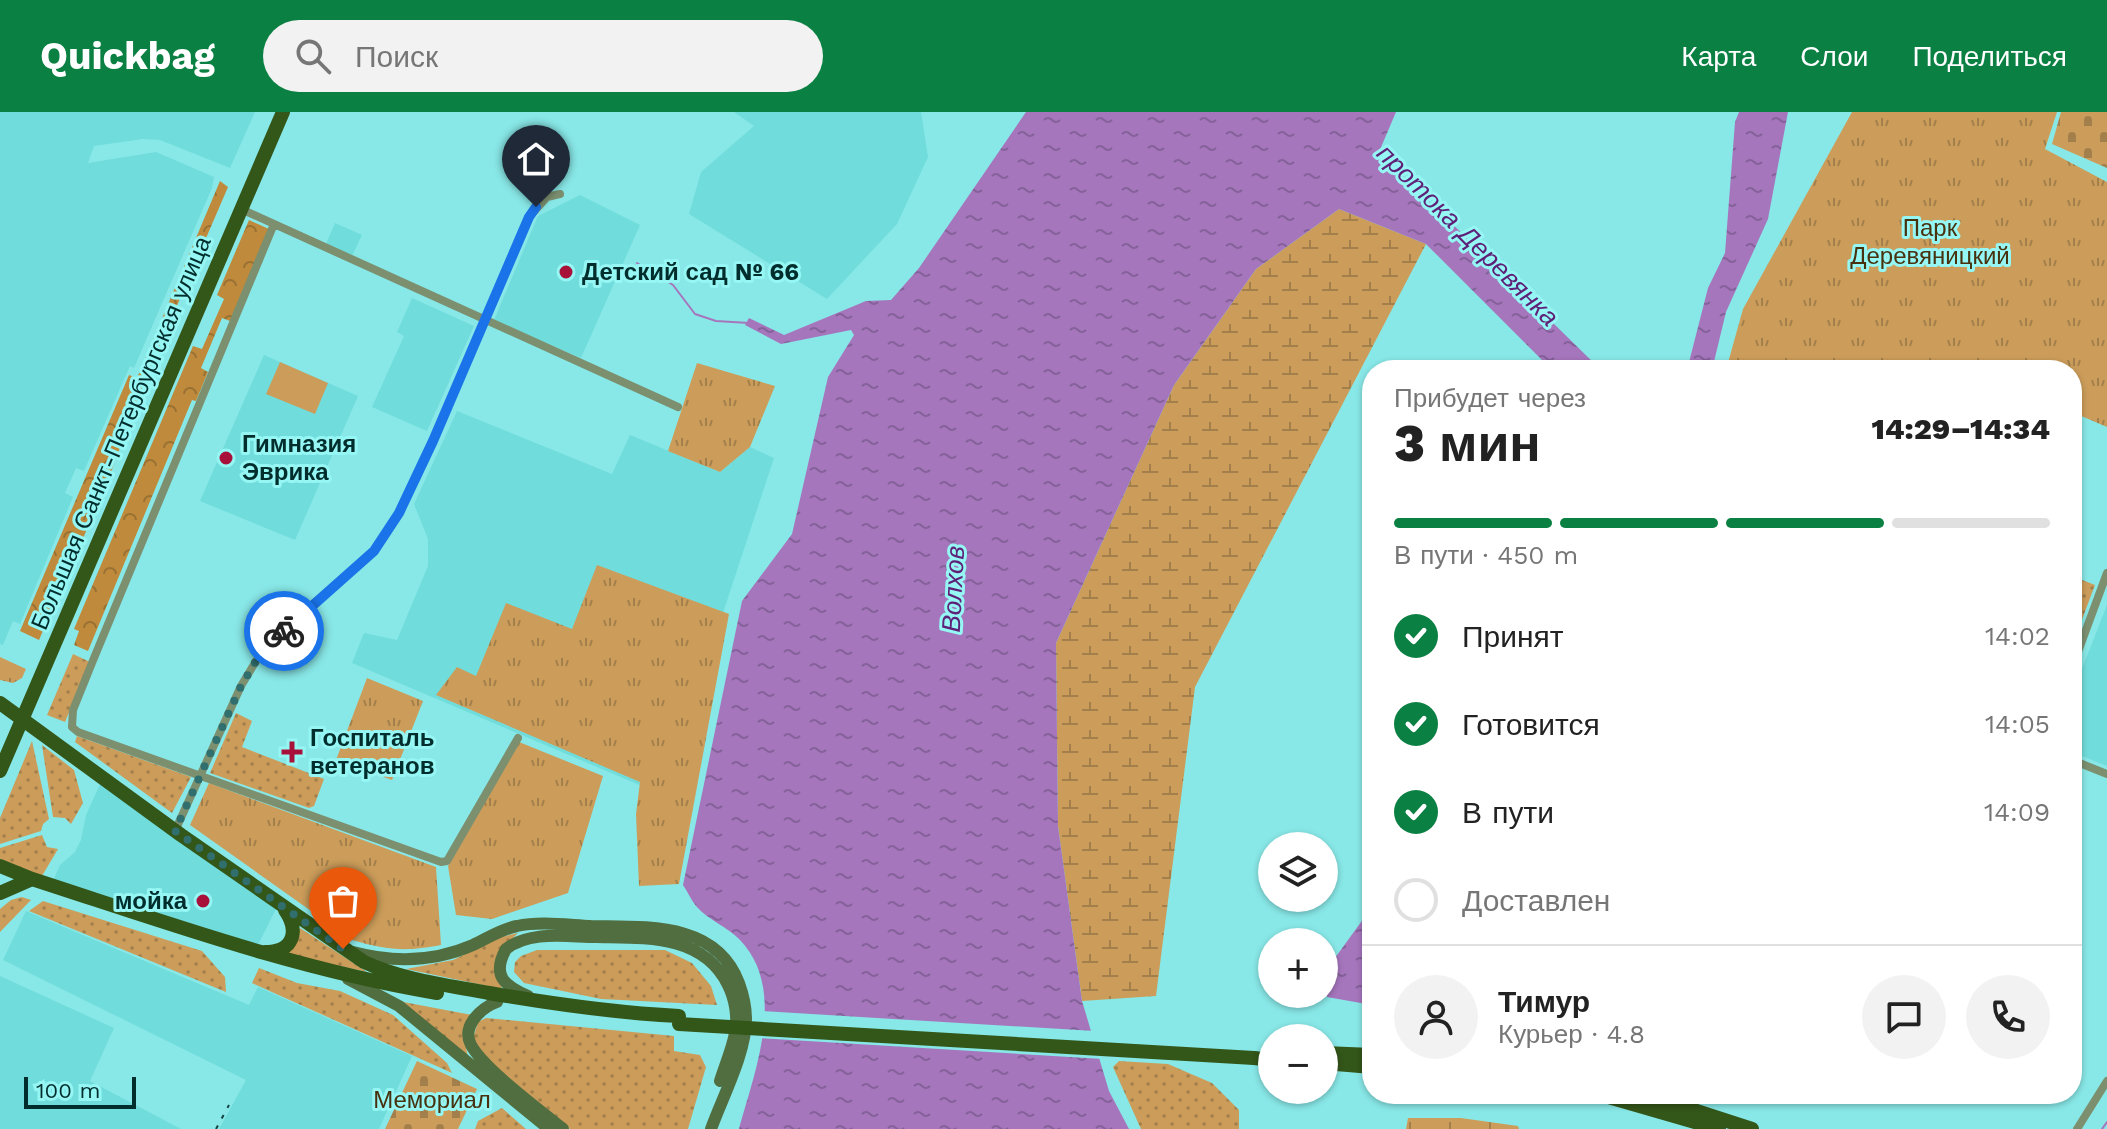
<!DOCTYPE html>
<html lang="ru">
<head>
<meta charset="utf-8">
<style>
  body { margin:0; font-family:"Work Sans",sans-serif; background:#f2f2f2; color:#222; height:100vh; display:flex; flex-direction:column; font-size:30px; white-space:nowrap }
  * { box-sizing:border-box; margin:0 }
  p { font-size:26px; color:#767676 }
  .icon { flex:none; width:44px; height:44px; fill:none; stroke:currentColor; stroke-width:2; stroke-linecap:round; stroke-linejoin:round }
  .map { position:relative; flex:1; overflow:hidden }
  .details { position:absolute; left:1362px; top:248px; width:720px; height:744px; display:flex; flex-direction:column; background:#fff; border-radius:32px; box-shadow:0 2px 6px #0004 }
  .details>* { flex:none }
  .tools { position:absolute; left:1258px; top:720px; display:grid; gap:16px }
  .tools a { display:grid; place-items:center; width:80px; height:80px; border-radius:50%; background:#fff; box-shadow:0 2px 6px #0004; font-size:40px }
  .scale { position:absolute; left:24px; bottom:20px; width:112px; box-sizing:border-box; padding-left:8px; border:4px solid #012e2d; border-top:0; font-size:22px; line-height:28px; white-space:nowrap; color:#012e2d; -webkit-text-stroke:6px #95f6f4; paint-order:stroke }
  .pin { position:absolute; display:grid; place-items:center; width:68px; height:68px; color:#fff; margin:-82px -34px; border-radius:50% 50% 50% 0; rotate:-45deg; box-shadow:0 0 8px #0007 }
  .pin .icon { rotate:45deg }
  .courier { position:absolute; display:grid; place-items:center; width:80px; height:80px; margin:-40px; border:6px solid #1a73e8; border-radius:50%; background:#fff; color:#222; box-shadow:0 2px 10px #0007 }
  .summary em { font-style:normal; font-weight:800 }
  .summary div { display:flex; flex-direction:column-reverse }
  .summary { display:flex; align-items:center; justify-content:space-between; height:136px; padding:0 32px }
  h1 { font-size:52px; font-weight:800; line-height:60px }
  .bar { display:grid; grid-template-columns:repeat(4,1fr); gap:12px 8px; align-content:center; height:96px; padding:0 32px }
  .bar i { height:10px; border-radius:6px; background:#e0e0e0 }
  .bar .selected { background:#0b8043 }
  .bar p { grid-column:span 4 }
  .line { display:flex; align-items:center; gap:20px; padding:0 32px; border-top:2px solid #e0e0e0 }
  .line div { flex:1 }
  .round { display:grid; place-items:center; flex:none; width:84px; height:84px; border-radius:42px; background:#f2f2f2 }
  ol { padding:0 32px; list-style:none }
  li { display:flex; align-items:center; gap:24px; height:88px }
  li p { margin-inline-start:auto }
  li .icon { padding:8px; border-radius:50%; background:#0b8043; color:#fff; stroke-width:4 }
  li:last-child { color:#767676 }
  li i { width:44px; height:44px; border:4px solid #e0e0e0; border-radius:50% }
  header { display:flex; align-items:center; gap:48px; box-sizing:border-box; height:112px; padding:0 40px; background:#0b8043; color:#fff }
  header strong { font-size:38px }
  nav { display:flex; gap:44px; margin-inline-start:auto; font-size:28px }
  .search { width:560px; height:72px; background:#f2f2f2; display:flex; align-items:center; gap:20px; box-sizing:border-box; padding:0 28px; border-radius:44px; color:#767676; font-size:30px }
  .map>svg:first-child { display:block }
</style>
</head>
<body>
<header>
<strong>Quickbag</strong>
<div class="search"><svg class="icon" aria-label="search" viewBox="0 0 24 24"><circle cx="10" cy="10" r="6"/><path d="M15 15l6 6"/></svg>Поиск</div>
<nav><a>Карта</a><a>Слои</a><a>Поделиться</a></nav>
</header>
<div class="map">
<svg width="2107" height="1017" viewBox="0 0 2107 1017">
  <defs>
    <pattern id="grass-dots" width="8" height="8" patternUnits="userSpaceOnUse" patternTransform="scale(2)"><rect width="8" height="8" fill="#cc9d5a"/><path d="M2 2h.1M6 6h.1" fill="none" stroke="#a3804b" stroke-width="1.8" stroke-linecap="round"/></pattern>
    <pattern id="forest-crowns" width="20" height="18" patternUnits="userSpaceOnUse" patternTransform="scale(2)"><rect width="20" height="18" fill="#bf8a3b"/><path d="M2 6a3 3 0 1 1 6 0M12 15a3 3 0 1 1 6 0" fill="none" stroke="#997132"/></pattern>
    <pattern id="wetland-marsh" width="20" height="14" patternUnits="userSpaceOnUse" patternTransform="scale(2)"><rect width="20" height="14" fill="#cc9d5a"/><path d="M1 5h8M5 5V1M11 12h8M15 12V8" fill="none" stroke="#a3804b"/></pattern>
    <pattern id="cemetery-stones" width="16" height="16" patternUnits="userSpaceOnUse" patternTransform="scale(2)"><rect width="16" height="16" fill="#cc9d5a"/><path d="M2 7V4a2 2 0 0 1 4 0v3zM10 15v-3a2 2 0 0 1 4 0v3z" fill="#a3804b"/></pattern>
    <pattern id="park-tufts" width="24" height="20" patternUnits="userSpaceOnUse" patternTransform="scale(2)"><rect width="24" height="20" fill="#cc9d5a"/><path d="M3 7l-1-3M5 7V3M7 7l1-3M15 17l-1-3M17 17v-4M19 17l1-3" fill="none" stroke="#a3804b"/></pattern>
    <pattern id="water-ripples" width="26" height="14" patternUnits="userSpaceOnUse" patternTransform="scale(2)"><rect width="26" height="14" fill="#a676bd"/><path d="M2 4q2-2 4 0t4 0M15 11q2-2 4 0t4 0" fill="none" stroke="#85619a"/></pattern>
  </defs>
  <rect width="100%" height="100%" fill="#88e8e7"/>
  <path fill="#70dcdb" d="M0 0H255L230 56 160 28 143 27 94 34 88 51 156 40 214 65 212 76 134 256 130 254 84 359 76 356 65 381 73 385 20 512 13 509 3 533 0 532Z
    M734 0H921L928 45 897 112 827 187 689 102 701 60 754 14Z
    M580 83 640 113 581 246 494 208 538 104Z
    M335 111 362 123 352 144 326 132Z
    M412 186 474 214 427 319 372 295 404 224 397 220Z
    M264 243 358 284 295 428 200 389Z
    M457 299 612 362 630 323 720 360 750 335 774 346 663 683 352 551 364 521 397 528 428 454V427L414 392Z
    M2107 493V654L2072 640V582Z
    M101 670 276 797 257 835 53 769 60 753 75 740 81 728 86 703Z
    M26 799 249 893 258 875 412 944 379 1017H219L246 968 3 848Z
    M0 864 114 916 90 969 181 1017H0Z"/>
  <path fill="url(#grass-dots)" d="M2072 464 2095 473 2072 534Z
    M73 542 90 550 65 610 47 603Z
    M236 601 252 609 242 635 324 667 314 694 309 696 210 661Z
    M77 624 191 665 172 701 75 630Z
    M32 629 49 707 43 712 41 719 0 732V706Z
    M42 633 74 658 83 691 71 712 65 706 53 705Z
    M42 723 47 735 58 737 42 764 0 747V736Z
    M22 785 31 788 0 820V797L11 788Z
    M43 789 202 839 225 865 226 880 29 799Z
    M300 816 367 860 285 842 295 833Z
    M518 821C497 841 494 848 502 877L406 857 453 848 501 825Z
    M537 838H665L692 851 711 874 717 893 601 887 524 871 514 860 515 850 521 844Z
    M259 856 297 871 340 879 393 903 447 951 452 961 252 871Z
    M398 889 472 903 464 927 468 945Z
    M486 906 674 924V939L700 943 706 955 688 1017H570L500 959 479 938 473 926 478 910Z
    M1119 949 1168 952 1212 971 1239 998V1017H1141L1113 955Z
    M502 996 526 1017H475L478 1009Z"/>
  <path fill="url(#forest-crowns)" d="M220 69 228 75 145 268 107 371 39 528 20 519 129 263 137 266Z
    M249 108 269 117 230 209 222 206 201 256 208 260 196 289 192 288 88 539 74 533 79 519 74 517 193 234 202 237 224 187 217 183Z"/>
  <path fill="url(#wetland-marsh)" d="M1339 97 1426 132 1195 575 1156 884 1082 889 1058 714 1056 531 1174 273 1256 157Z
    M1408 1006H1461L1518 1014 1519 1017H1406Z"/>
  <path fill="url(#cemetery-stones)" d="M2061 0H2107V56L2052 32Z
    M417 949 477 977 458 1017H385Z"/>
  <path fill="url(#park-tufts)" d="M1852 0H2057L2045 37 2107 70V315L2072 300V258H1726L1743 197Z
    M697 251 775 274 750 335 720 360 668 339Z
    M597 453 729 502 679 772 639 774 636 702 640 670 436 583 457 555 476 564 506 491 572 517Z
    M0 545 26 557 22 566 13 571 0 568Z
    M367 566 423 589 392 668 336 648Z
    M519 630 603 664 568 781 492 807 456 803 448 754Z
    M209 671 436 755 441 833C406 840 386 838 352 828L190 713Z"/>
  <path fill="#cc9d5a" d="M280 250 328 271 315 302 266 282Z"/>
  <path fill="url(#water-ripples)" d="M1026 0H1396L1379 40 1601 258H1552L1426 132 1339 97 1256 157 1174 273 1056 531 1058 714 1082 889 1109 979 1129 1017H739C754 961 788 878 740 828 728 815 708 808 696 794 691 788 688 780 683 773L742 489 792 422 828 265 854 223 851 218 781 232 745 213 749 206 784 223 866 189 891 188 919 156Z
    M1739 0H1788L1768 107 1726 200 1712 258H1687L1708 176 1725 141 1735 10Z
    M1372 795V893L1327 885 1324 861Z"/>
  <path fill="#88e8e7" d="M760 899 1095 919 1103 947 758 926Z"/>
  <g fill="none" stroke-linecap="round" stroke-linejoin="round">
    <path stroke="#a676bd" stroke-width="2" d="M637 151 673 173 695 202 716 209 749 211
      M2102 1017 2107 1010"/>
    <path stroke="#7c9070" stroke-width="8" d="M241 97 678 295
      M274 112 94 546 73 598 72 615 78 620 441 750 447 749 518 626
      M2072 556 2107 461
      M2072 648 2107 662
      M175 719 241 574 256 549 290 512 374 439 399 401 433 329 529 105 547 85 560 82
      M2077 1017 2107 969"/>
    <path stroke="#516e40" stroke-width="12" d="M353 840C394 851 434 850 473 833 488 826 501 817 517 814 540 809 568 813 591 814 645 815 716 809 739 871 743 882 746 895 746 907 746 941 723 984 711 1017
      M348 867 399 894 549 1017
      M528 884C505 874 491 864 506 837 530 818 568 825 596 825 645 826 703 822 728 873 735 887 738 905 735 921 732 937 725 953 720 969
      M497 890C481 896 461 914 471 933 484 957 540 998 563 1017"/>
    <path stroke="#335619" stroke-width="14" d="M0 591 181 723 364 850C403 868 447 873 489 881 553 892 615 901 679 904
      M0 659 283 0
      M0 754 32 767C165 810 298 858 437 881
      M0 781 32 767
      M265 840C293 840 300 820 285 798
      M1324 941 1372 943
      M1254 946 1272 948
      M1324 951 1372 955
      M1598 982 1719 1017
      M1644 982 1752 1017"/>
    <path stroke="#114443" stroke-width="2" stroke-dasharray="4 8" stroke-linecap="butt" d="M216 1017 229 993"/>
    <path stroke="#335619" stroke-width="14" d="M679 912 1254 946"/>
  </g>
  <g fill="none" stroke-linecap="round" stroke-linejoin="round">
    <path stroke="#306f6e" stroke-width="8" stroke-dasharray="0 14.4" d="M284 519 256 549 241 574 175 719 343 837"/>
    <path stroke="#1a73e8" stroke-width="10" d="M284 519 374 439 399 401 433 329 529 105 536 95"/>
  </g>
  <g fill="#a8113a" stroke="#95f6f4" stroke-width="3">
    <circle cx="566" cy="160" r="8"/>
    <circle cx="226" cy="346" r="8"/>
    <path d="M288 628h8v8h8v8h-8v8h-8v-8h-8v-8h8z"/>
    <circle cx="203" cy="789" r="8"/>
  </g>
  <g text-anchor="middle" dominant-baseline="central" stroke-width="6" stroke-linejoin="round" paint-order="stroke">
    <g font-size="24" fill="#47310f" stroke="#95f6f4">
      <text x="1930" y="116">Парк<tspan x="1930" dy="28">Деревяницкий</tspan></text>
      <text x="432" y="988">Мемориал</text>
    </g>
    <g font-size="24" font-weight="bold" fill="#012e2d" stroke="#95f6f4" text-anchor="start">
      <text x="582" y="160">Детский сад № 66</text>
      <text x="242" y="332">Гимназия<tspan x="242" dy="28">Эврика</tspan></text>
      <text x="310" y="626">Госпиталь<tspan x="310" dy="28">ветеранов</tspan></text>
      <text x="187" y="789" text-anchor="end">мойка</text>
    </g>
    <g font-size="24" fill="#012e2d" stroke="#95f6f4">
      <text transform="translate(121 321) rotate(-67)">Большая Санкт-Петербургская улица</text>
    </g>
    <g font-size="26" font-style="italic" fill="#5e2177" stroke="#95f6f4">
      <text transform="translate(1468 123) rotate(45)">протока Деревянка</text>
      <text transform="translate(953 477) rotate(-87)">Волхов</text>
    </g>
  </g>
</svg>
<div class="tools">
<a><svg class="icon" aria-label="layers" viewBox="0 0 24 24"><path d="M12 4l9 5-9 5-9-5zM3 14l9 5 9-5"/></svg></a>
<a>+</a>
<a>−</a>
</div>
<div class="scale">100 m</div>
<div class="pin" style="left:343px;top:837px;background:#ea580c"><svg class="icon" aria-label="bag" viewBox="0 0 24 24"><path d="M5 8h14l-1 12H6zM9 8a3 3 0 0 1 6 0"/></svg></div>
<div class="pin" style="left:536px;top:95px;background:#1f2937"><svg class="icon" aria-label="home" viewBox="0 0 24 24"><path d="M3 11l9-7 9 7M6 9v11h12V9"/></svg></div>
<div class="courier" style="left:284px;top:519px"><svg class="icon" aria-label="bike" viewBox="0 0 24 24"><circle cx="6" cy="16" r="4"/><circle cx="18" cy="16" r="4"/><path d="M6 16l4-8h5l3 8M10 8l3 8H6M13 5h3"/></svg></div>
<section class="details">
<div class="summary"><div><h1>3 мин</h1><p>Прибудет через</p></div><em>14:29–14:34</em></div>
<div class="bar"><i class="selected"></i><i class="selected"></i><i class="selected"></i><i></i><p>В пути · 450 m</p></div>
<ol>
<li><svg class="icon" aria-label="check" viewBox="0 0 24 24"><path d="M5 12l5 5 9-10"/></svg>Принят<p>14:02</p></li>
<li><svg class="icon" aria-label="check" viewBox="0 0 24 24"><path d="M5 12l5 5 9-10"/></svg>Готовится<p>14:05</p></li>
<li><svg class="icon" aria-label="check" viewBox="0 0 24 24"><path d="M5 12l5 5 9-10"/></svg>В пути<p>14:09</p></li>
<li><i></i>Доставлен</li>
</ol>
<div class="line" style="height:144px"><a class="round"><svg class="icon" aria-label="person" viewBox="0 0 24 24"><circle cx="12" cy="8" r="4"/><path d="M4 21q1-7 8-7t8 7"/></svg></a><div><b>Тимур</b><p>Курьер · 4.8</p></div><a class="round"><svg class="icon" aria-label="chat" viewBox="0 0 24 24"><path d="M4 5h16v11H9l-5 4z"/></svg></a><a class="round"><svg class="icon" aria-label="phone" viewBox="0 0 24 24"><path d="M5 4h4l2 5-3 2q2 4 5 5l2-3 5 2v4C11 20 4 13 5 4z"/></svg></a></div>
</section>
</div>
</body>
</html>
